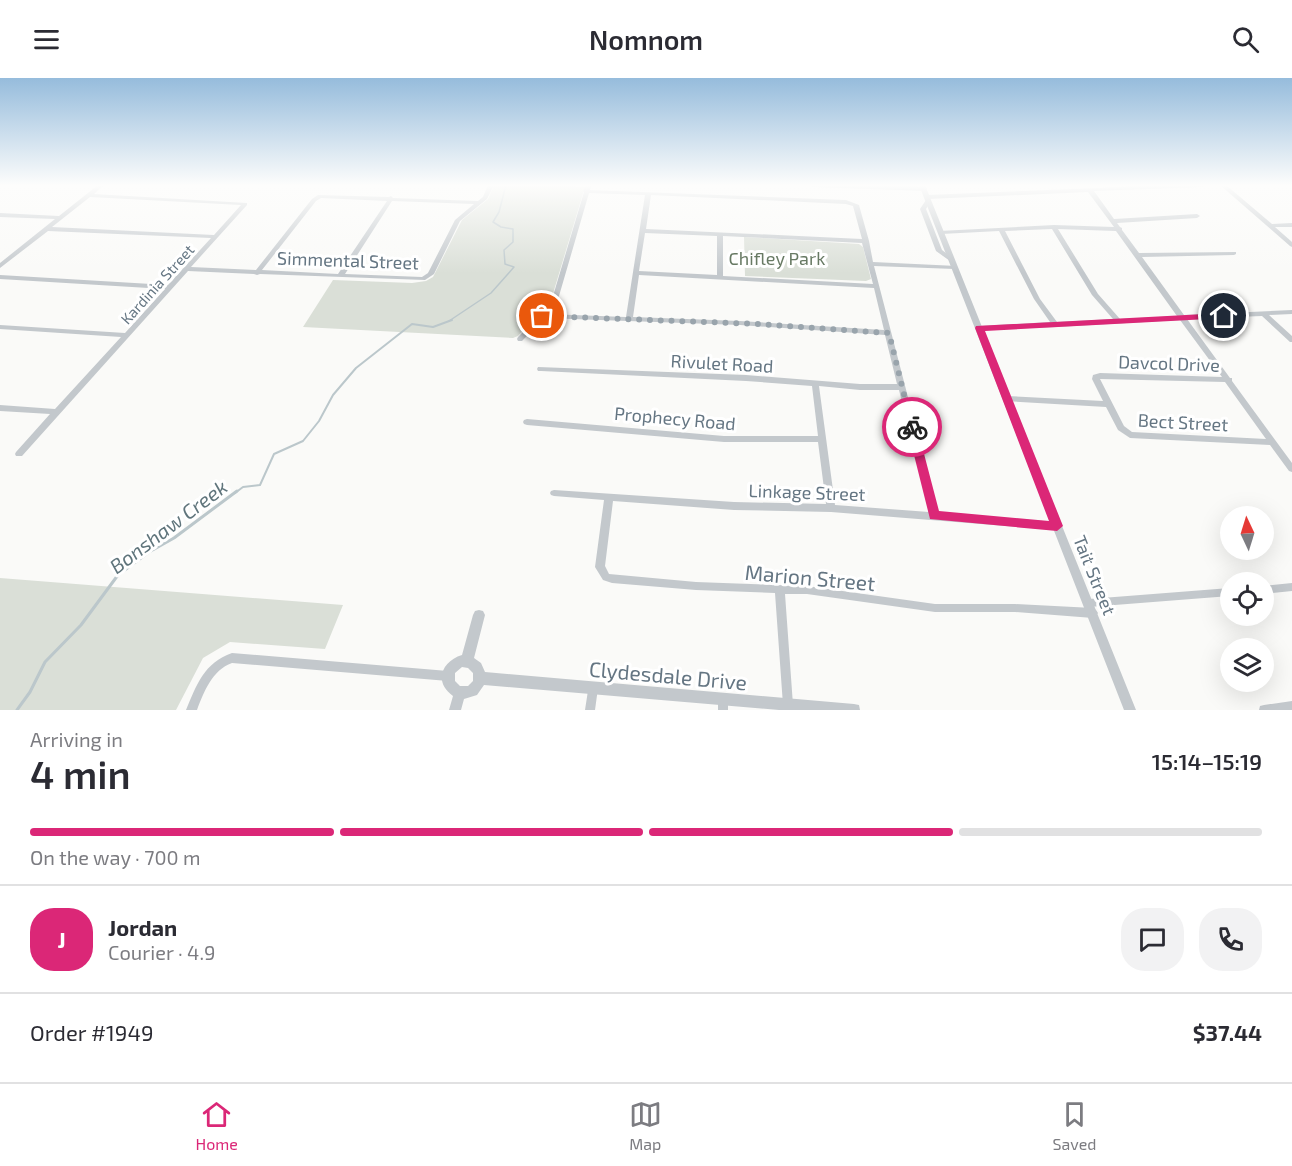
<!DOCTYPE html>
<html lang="en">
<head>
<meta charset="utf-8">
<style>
  body { margin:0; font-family:"Exo 2",sans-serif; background:#f2f2f3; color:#2b2b33; height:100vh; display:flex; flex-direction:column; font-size:22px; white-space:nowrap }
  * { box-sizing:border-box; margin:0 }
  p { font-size:20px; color:#7c7c81 }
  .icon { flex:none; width:33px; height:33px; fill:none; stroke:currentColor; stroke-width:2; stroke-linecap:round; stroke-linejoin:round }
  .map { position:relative; height:632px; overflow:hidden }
  .drawer { display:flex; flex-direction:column; background:#fff; flex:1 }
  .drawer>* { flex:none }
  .needle { width:39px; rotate:356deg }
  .tools { position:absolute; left:1220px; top:428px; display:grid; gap:12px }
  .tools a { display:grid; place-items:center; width:54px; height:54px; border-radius:50%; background:#fff; box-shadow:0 6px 24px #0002; font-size:30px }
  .pin { position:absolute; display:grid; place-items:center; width:51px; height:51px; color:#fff; margin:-26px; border:3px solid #fff; border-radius:50%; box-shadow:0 2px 6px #0007 }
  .courier { position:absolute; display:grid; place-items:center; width:60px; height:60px; margin:-30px; border:4px solid #db2777; border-radius:50%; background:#fff; color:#222; box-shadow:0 2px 8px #0007 }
  .overview em { font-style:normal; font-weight:600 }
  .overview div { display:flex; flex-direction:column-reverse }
  .overview { display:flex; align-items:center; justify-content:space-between; height:102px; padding:0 30px }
  h1 { font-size:39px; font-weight:600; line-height:45px }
  .bar { display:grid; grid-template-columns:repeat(4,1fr); gap:9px 6px; align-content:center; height:72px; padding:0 30px }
  .bar i { height:8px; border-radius:4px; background:#e1e1e2 }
  .bar .current { background:#db2777 }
  .bar p { grid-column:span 4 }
  .line { display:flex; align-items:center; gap:15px; padding:0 30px; border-top:2px solid #e1e1e2 }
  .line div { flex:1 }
  .round { display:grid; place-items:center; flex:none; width:63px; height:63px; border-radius:24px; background:#f2f2f3 }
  header { display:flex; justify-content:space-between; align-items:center; height:78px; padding:0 30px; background:#fff; font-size:27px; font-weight:600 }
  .tab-bar { display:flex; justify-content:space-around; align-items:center; height:84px; border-top:2px solid #e1e1e2; background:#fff; font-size:16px; color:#7c7c81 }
  .tab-bar a { display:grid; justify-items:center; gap:3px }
  .tab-bar .current { color:#db2777 }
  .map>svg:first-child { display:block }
</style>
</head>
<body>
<header><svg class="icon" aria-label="menu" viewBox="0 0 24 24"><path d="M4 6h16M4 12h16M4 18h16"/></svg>Nomnom<svg class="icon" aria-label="search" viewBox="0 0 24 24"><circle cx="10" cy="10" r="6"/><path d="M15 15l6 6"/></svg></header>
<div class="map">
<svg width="1292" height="632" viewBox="0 0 1292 632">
  <rect width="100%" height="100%" fill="#fafaf8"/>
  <path fill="#dadfd7" d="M494 107 585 109 552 219 518 258 513 260 303 249 333 202 412 205 426 203 433 199 462 142 488 121Z
    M744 159 859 166 863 169 871 201 866 203 745 198Z
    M0 500 343 527 325 571 230 564 203 580 176 632H0Z"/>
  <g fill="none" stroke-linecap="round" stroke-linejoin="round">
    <path stroke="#bbc7cb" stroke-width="1.5" d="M449 243 491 215 514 189 505 186 504 172 513 164V151L501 149 493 144 499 134 506 107"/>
    <path stroke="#bbc7cb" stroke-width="2" d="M235 415 243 409 260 407 274 376 303 363 319 343 333 317 356 290 412 246 433 249 452 242"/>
    <path stroke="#bbc7cb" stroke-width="3" d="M17 632 30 614 45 584 81 547 118 497 149 474 174 460 237 413"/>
    <path fill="#c3c8cc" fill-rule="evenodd" d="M98 107H104L94 116 247 125V127L191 189 256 192 312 121 318 117 389 119 391 118 393 120 478 123 483 119 488 107H494L487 121 460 143 434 196 425 202 260 196 257 197 254 196 188 193 22 378H16L15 376 16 374 50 336 0 333V327L55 331 121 259 0 251V247L125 255 165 211 0 201V197L168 207 211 160 48 153 0 190V185L55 141 0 139V135L59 138ZM90 119 241 127 214 157 52 149ZM321 120 387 123 338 196 262 192 316 123ZM392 123 474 126 455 142 428 195 422 199 345 196Z
      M586 107H592L590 112 846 122 859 127 869 163 873 184 957 188V190L955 191 874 188 938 435 1057 444 1060 445 1061 448 1060 451 1057 452 831 434 734 432 613 423 605 488 609 496 696 504 807 508 935 526H1015L1093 530 1096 532 1098 535 1096 538 1093 540 1015 534H935L807 516H785L793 627 792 631 789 632 784 631 783 627 775 515 696 512 612 505 603 502 595 489 604 422 554 418 551 417 550 415 551 413 554 412 734 424 826 426 818 364H724L527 347 524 346 523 344 524 342 527 341 724 358H818L812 308 746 303 541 293H538L537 291 538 289 746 297 860 306H897L885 257 740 247 544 240 522 263H518L517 261 518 259 540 237 553 218 584 114 583 113ZM589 115 645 117 626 239 547 236 559 218ZM651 117 846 126 853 128 862 161 646 151ZM645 155 717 158V197L639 193ZM723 158 862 165 873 206 723 198ZM639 197 874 210 884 252 740 243 633 239ZM819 308 860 312H899L929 434 835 427Z
      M810 107H852L924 109 927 111 924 113 813 109Z
      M1171 107H1206L1203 109 1094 113 1114 141 1197 136 1200 138 1197 140 1117 145 1120 149 1122 150V152L1139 175 1236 174V176L1234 177 1142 179 1184 237 1292 232V236L1269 237 1292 258V264H1290L1262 238 1187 241 1230 300H1232V303L1292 385V394L1289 393 1270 367 1130 360 1118 352 1106 329 1004 323 1003 321 1007 318 1103 323 1092 301 1093 297 1100 295 1222 299 1180 242 1056 249 977 252 976 250 977 248H979L1050 244 1034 221 999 153 941 156 938 154 939 153 1054 147 1114 149 1088 114 927 121 924 119 927 117ZM1052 151 1092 217 1113 241 1057 244 1040 221 1005 153ZM1058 151 1116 153 1177 238 1120 241 1098 216ZM1100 301 1225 304 1266 361 1132 354 1124 348Z
      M1220 107H1226L1272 146 1292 145V149H1275L1292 164V169L1290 168Z
      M928 121 931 123 926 131 942 172 954 181V183H950L936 173 920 131 926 122Z
      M1292 505V513L1263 516V508Z
      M1230 510V518L1089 529 1086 528 1084 525 1086 522 1089 521Z
      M232 575 448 593 452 594 453 598 452 602 448 603 232 585C212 592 204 614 197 632H186C197 606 204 585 232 575Z
      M593 605 597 606 598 610 595 632H585L589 606Z
      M723 616 727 617 728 621V632H718V621L719 617Z
      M1292 623V632H1259L1260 628 1264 627Z"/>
    <path fill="#c3c8cc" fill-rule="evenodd" d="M919 107H925L1136 632H1124Z
      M479 532 483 533 485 537 474 580 481 585 485 594 854 626 859 627 860 632H779L484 607 477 617 464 621 461 632H449L453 618C433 604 442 583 462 577L473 537 475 533ZM462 589 468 590 473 595V603L468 608H460L455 603V595Z"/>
  </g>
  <linearGradient id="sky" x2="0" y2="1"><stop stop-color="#96bcdc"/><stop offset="0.55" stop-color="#fdfdfc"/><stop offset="1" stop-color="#fdfdfc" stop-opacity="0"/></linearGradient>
  <rect width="1292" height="195" fill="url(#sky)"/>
  <path fill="#db2777" d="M1224 235 1227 236V240L985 253 1063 448 1057 453 930 441 907 349 912 346 917 349 939 433 1049 443 975 250 976 248Z"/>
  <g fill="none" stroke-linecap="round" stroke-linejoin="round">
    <path stroke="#99a4ac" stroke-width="6" stroke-dasharray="0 10.8" d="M542 238 759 246 889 255 912 349"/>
  </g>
  <g text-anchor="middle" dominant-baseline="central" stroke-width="6" stroke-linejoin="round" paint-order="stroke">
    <g font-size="15" fill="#657683" stroke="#fff">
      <text transform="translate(157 206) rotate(-48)">Kardinia Street</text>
    </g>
    <g font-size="18" fill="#687a64" stroke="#fff">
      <text x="777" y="180">Chifley Park</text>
    </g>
    <g font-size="18" fill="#657683" stroke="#fff">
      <text transform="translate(348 182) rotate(2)">Simmental Street</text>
      <text transform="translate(722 285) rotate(3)">Rivulet Road</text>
      <text transform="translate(1169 285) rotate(2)">Davcol Drive</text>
      <text transform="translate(675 340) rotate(5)">Prophecy Road</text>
      <text transform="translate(1183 344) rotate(3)">Bect Street</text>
      <text transform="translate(807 414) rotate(2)">Linkage Street</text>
      <text transform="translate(1095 497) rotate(68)">Tait Street</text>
    </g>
    <g font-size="20" font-style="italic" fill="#60757c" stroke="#fff">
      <text transform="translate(168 448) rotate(-37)">Bonshaw Creek</text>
    </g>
    <g font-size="21" fill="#657683" stroke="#fff">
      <text transform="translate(810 499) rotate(5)">Marion Street</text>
      <text transform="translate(668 597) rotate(5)">Clydesdale Drive</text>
    </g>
  </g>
</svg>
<div class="tools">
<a><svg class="needle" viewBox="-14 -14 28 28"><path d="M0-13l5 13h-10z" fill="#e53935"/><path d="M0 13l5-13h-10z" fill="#7c7c81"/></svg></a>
<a><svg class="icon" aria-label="locate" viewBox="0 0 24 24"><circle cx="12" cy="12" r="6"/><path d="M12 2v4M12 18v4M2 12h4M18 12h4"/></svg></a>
<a><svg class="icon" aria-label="layers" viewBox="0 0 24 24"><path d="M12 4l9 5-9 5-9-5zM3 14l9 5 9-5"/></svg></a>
</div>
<div class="pin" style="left:542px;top:238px;background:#ea580c"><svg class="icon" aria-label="bag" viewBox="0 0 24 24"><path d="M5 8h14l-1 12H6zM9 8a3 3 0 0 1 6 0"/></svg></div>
<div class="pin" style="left:1224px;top:238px;background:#1f2937"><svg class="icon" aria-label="home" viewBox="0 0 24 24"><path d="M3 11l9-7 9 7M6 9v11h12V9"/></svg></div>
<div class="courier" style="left:912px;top:349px"><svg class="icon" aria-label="bike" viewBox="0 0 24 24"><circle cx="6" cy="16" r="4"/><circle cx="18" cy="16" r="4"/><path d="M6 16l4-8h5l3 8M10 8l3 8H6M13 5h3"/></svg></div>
</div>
<section class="drawer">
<div class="overview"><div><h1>4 min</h1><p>Arriving in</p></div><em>15:14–15:19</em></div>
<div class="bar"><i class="current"></i><i class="current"></i><i class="current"></i><i></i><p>On the way · 700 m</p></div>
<div class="line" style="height:108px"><b class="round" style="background:#db2777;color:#fff">J</b><div><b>Jordan</b><p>Courier · 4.9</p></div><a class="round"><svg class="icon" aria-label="chat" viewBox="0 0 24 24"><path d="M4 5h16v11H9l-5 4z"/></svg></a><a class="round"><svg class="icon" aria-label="phone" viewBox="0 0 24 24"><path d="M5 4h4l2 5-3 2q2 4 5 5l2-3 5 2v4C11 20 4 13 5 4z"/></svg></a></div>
<div class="line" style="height:78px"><div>Order #1949</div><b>$37.44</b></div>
</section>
<nav class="tab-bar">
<a class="current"><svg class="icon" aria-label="home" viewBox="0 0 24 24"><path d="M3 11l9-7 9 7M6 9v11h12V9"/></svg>Home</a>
<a><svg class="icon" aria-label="map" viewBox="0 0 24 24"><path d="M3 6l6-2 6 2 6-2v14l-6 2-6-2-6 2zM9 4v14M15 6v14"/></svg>Map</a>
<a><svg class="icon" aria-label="saved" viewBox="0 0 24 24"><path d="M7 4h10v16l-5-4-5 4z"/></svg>Saved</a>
</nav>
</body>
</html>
